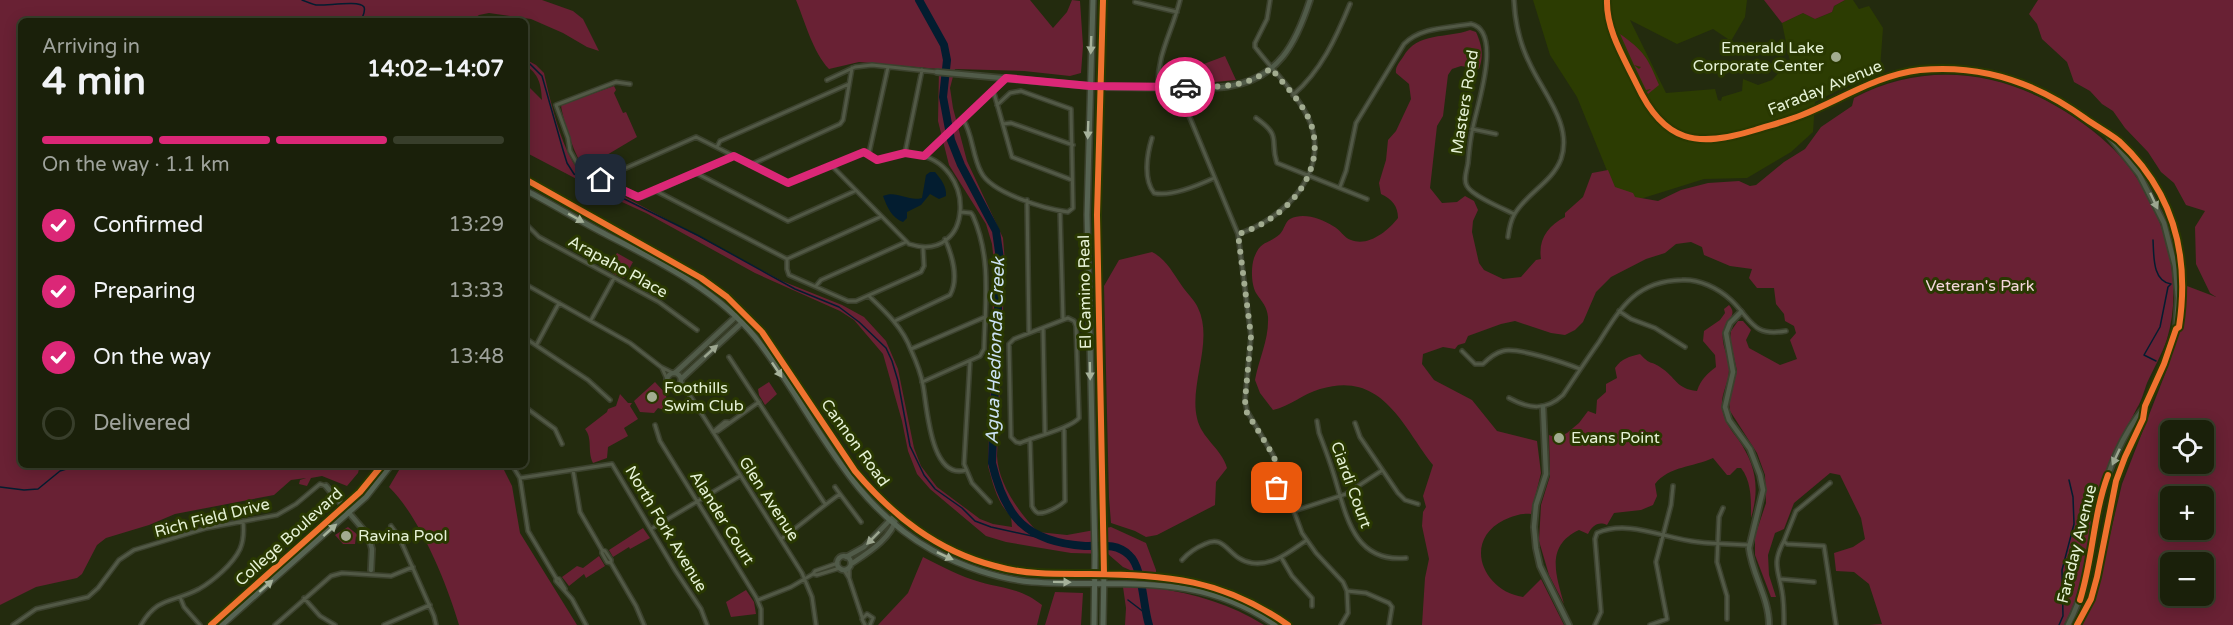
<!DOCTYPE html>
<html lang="en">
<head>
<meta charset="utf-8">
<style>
  body { margin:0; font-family:"Varela Round",sans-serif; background:#272d18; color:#f1f3f6; height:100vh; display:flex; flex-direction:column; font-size:22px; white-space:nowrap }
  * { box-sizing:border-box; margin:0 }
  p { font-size:20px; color:#9fa39c }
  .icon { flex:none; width:33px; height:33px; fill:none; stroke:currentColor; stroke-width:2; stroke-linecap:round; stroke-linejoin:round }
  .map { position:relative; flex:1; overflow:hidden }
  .details { position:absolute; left:18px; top:18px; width:510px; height:450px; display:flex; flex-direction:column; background:#1a200a; border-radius:9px; box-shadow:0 3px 15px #0003,0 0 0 2px #383e2b }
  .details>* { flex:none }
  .fabs { position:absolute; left:2160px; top:420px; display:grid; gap:12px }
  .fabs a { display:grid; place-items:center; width:54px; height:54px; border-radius:9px; background:#1a200a; box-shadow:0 3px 15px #0003,0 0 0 2px #383e2b; font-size:30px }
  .pin { position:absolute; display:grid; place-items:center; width:51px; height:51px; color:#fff; margin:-26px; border-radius:12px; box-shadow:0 3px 9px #0006 }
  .courier { position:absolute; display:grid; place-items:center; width:60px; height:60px; margin:-30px; border:4px solid #db2777; border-radius:50%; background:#fff; color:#222; box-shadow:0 2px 8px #0007 }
  .summary em { font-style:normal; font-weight:800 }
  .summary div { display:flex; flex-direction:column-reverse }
  .summary { display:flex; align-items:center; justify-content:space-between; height:102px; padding:0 24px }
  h1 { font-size:39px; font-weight:800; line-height:45px }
  .bar { display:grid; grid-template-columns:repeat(4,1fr); gap:9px 6px; align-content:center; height:72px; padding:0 24px }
  .bar i { height:8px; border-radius:4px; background:#383e2b }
  .bar .on { background:#db2777 }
  .bar p { grid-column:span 4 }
  ol { padding:0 24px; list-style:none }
  li { display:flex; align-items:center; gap:18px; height:66px }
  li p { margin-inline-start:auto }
  li .icon { padding:6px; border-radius:50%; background:#db2777; color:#fff; stroke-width:4 }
  li:last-child { color:#9fa39c }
  li i { width:33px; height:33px; border:3px solid #383e2b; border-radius:50% }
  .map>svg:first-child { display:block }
</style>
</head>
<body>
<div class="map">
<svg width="2233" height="625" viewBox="0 0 2233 625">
  <rect width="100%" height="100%" fill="#232b0e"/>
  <path fill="#2c3c02" d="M1533 0H1747L1745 17 1731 41 1713 29 1677 44 1630 20 1666 93 1715 89 1718 100 1721 101 1722 97 1742 91 1743 79 1758 85 1772 80 1790 61 1782 23 1803 13 1815 19 1832 12 1834 6 1845 0H1853L1859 9 1869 6 1883 28 1880 69 1815 102 1813 132 1791 152 1747 178 1704 179 1621 205 1577 97 1550 55Z"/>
  <path fill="#692134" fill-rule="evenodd" d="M0 0H542L573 11 583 19 599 51 587 47 563 33 531 19 489 13 479 15 471 21H450L447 17 442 21H21V465H360L358 473 347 486 322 476 311 478 307 486 299 484 300 480 306 478 291 480 274 495 175 514 149 525 106 538 97 545 82 574 77 578 36 587 0 605Z
    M796 0H1030L1053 28 1067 12 1072 0 1080 1 1083 46 1081 73 1070 76 1024 71 955 69 950 88 953 108 967 161 1003 238 1005 262 997 456C998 483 1019 513 1038 532L1067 535 1111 527 1146 543 1156 570V588C1195 594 1231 604 1264 625H1125L1126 608 1123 587H1132L1130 570 1123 567 1108 554 1071 553 1035 547 1006 542 986 536 930 489 917 474 908 451 902 421 883 354 854 320 840 311 755 273 646 213 611 197 525 152V83L542 100C541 84 539 74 525 65V59L536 65 544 73C550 100 563 156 582 174L782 281 842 305 864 317 886 341 898 369 914 448 921 466 937 487 980 519 993 524 1012 527 1011 516C997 503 993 484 988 466L994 262 992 244 986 224 949 165 938 121 939 69 859 62 829 69C813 52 805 22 796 0Z
    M1764 0H1845L1834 6 1832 12 1815 19 1803 13 1782 23Z
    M2038 0H2233V625H2080L2096 594 2122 484 2167 369 2187 286 2216 297 2210 293 2196 264 2195 227 2205 211 2186 205 2174 183 2161 172 2148 152 2125 128 2113 111 2102 104 2090 91 2074 82 2067 62 2042 39 2037 24 2029 14ZM2170 430H2204V464H2170ZM2170 496H2204V530H2170ZM2170 562H2204V596H2170Z
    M1470 30 1476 32C1482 46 1484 55 1479 69L1461 66 1452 69 1448 75 1443 116 1437 126 1430 188 1442 203 1457 202 1465 196 1474 201 1478 210 1473 221 1472 232 1479 263 1484 270 1503 279 1521 277 1536 260 1541 259C1538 239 1548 226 1565 217V213L1583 197 1592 173 1608 170 1615 187 1633 193 1635 197 1658 201 1681 190 1708 183 1739 181 1750 186 1756 185 1784 162 1805 149 1821 127 1852 106 1854 98C1912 67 1978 68 2037 96 2062 108 2088 125 2108 144 2158 190 2187 273 2167 339 2162 354 2153 370 2147 383 2144 391 2142 400 2137 408 2127 428 2114 448 2107 469 2089 520 2091 576 2064 625H1869L1882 624 1869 584 1854 572 1836 571 1834 553 1853 547 1865 539 1861 518 1840 475 1830 473 1794 503 1784 529 1775 533 1768 555 1769 575 1776 597H1771L1755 555V536L1766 503 1765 475 1757 453 1730 411 1729 401 1737 371 1730 339 1731 331 1738 321H1743L1751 330 1746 340 1749 348 1780 365 1797 359 1790 340 1796 333 1794 326 1785 321 1784 314 1776 304 1774 288H1757L1749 278 1752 269 1730 266 1704 255 1702 247 1691 242 1676 244 1665 253 1646 259 1611 277 1596 292 1583 322 1575 330 1565 335 1551 333 1515 321 1501 324 1468 336 1465 343 1458 345 1455 349 1443 347 1423 354 1422 364 1434 380 1472 400 1497 431 1537 441 1541 473 1531 514C1521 513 1514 516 1504 520 1462 541 1483 591 1523 597L1541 579 1564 625H1422L1425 578 1429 559 1422 526 1423 512 1426 507 1423 496 1433 465C1402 425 1382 370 1320 389 1303 394 1290 406 1273 410L1260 393 1255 380C1259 358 1269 340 1268 317 1267 306 1262 302 1256 293 1251 284 1251 267 1254 258 1261 239 1268 245 1280 234 1284 230 1285 222 1290 219 1304 212 1321 219 1333 226 1340 229 1344 238 1351 240 1368 247 1388 231 1398 218 1398 206 1392 199 1381 194L1379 183 1386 160 1388 140 1396 131 1411 99 1409 84 1396 73C1395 67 1399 63 1403 57 1418 31 1446 39 1470 30Z
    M1620 34C1644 51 1648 58 1659 85L1648 94 1647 92 1651 89 1646 90 1634 65 1639 69 1641 67 1634 65Z
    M1225 56 1236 80 1204 83 1201 65Z
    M614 86 616 90 614 93 623 113 626 112 637 137 585 168C576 161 562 117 561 105Z
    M1152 252C1166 259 1173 273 1182 286 1187 293 1195 301 1198 308 1214 341 1189 384 1197 418 1201 438 1222 449 1227 468L1216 482 1215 505 1157 535 1146 537 1135 531 1111 523 1109 498 1104 286 1119 260Z
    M617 253 633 262 624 278 614 274 608 268Z
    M1729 305C1738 315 1727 319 1724 329 1719 344 1730 356 1729 370 1729 383 1721 393 1722 406 1723 419 1730 429 1738 439 1756 465 1760 488 1751 518 1751 501 1752 482 1741 468H1737L1730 475H1727L1713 458C1694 467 1669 466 1655 484L1657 496 1653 505 1641 510 1614 513 1607 525C1598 521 1592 526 1588 534L1579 530C1545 546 1556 575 1564 604L1549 575 1539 541 1541 505 1550 476 1549 435 1557 438 1567 433 1579 423 1588 411 1596 414 1597 400 1606 392V384L1617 378 1615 368C1622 358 1629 357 1640 354 1651 366 1650 360 1660 367 1676 377 1676 389 1697 391 1701 379 1707 374 1716 367L1715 355 1703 341 1704 331 1720 320 1725 313 1724 309Z
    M655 382 666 394 667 409 664 410 658 408 654 413 640 412 634 401Z
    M769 382 777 394 765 405 759 395 758 389Z
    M620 394 628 403H632L630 406 638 419 624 428 628 436 608 447 607 458 593 463C587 451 593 439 585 429L607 412 608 409 616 406Z
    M402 465 502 466 512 486 520 533 577 625H459C447 584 420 517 389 487Z
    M348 527 363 539H358L356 536 355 544H343L335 535Z
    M643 528 650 538 630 549 629 547 613 557 609 550Z
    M599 556 605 566 586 578 584 574 569 586 562 577 577 566 583 568Z
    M923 557C941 566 961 577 980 582 1004 589 1021 588 1042 605L1037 625H878L908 593Z
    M746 590 754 602 756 614 731 617 726 602Z
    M1055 592 1083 593 1081 625H1045Z"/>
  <path fill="#031d30" d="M930 172H935C941 179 947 187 946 196L939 199 930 194 921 205 907 212V218L903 222C892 218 887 207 883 196 897 190 908 202 922 198L926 175Z"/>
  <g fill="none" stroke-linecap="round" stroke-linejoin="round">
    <path stroke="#031d30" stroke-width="1.5" d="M302 0C307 2 312 4 316 5 327 6 359 0 364 7 366 12 362 17 361 21
      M525 62 530 64 542 76 563 150 567 163 574 174 699 236 795 289 839 307 859 322 886 348 892 361 898 381 910 446 924 475 935 489 962 508 975 521 991 527 1041 538
      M2153 240C2154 255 2152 281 2171 284L2168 287 2160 327 2144 355 2156 361
      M0 487 24 490 38 489 60 471 79 465
      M1128 600 1145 613
      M2059 625 2063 616 2062 570 2074 524 2073 497 2069 480"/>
    <path stroke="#031d30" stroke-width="8" d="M919 0 944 45 947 60 943 97 951 140 961 165 996 231 1000 259 992 463C1005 518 1027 542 1085 546 1101 546 1117 543 1129 555 1143 567 1143 607 1149 625"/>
    <defs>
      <path id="street" d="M1135 2 1177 12
        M827 80 855 67 872 65 937 72
        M630 84 616 82 556 105 568 138 570 151 579 167 633 196 642 197 656 191 787 259 880 217
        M1158 88C1157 53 1172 33 1180 0
        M994 93 1012 157 1072 180
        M1293 95C1321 71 1336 38 1350 4
        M1185 106 1238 234 1251 336 1245 400 1247 411 1273 455 1302 533 1316 553 1343 582 1347 591 1348 613 1341 625
        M1256 118C1283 137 1269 140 1277 163L1367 199
        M963 119C973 135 972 155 981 172 991 193 1045 209 1068 212L1073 208 1071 109 1021 91 1010 93 997 105
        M1003 124 1011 123 1073 145
        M1472 129 1496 134
        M1152 138C1147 154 1143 179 1154 193 1170 197 1199 185 1214 178
        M717 147 720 141 849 84
        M869 153 888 67
        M905 153 922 70
        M924 156 1006 79
        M750 165 840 124 843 120 852 68
        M696 173 788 221 855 191
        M601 179 696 137 788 183 864 152 877 160C890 158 900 152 914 154 979 162 974 265 909 244L831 165
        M1340 187 1346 171 1356 123 1404 44C1421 27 1448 28 1471 24 1503 31 1477 106 1473 127 1470 139 1469 151 1468 163 1467 170 1463 180 1467 186 1472 196 1504 209 1514 214
        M656 191 734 156
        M1027 200 1029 333
        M1060 211 1063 319
        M528 226 539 237 659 302 697 330
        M1238 234C1283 220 1330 173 1310 122 1299 95 1273 71 1255 47V43L1267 19 1270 0
        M1508 237C1509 230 1510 222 1514 215 1526 193 1552 183 1561 159 1573 124 1542 92 1529 62 1519 42 1515 22 1514 0
        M787 259V269L789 275 848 301H856L921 272 924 266 923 248
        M525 284 630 343 661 367 673 373
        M816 286 821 280 906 242
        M869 296C886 312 903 328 911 350 916 361 921 373 923 385 927 405 930 481 966 470
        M1619 311 1631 319 1655 328 1685 347
        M1068 318 1074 321 1076 326 1079 418C1071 428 1034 437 1020 443L1016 442 1011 437 1009 344 1014 339Z
        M591 320 614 278
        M895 321 950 295C959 279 952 255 945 239
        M1043 328 1045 433
        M525 338 588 380 610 400
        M537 344 559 303
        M911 349 985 317
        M1462 351 1475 364H1483C1489 358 1495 353 1503 351 1517 347 1565 363 1580 369
        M729 357 825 504
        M970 361 964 464 972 483 990 502
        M662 368 667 379
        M681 381 802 573 812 597 816 625
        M922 382 980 356 984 349C985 303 992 259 973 216L971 213 961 212
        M676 386 686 392
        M1509 398C1529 409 1546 411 1563 395 1575 377 1587 359 1599 342 1621 307 1636 281 1682 280 1699 279 1718 288 1731 300 1752 320 1752 337 1786 331
        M525 407 555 429 562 444
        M1317 421 1319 433C1324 446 1329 459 1333 472 1346 513 1352 563 1406 558
        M1355 423 1360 437 1398 493 1405 500 1418 504
        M655 425 660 441 756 597 761 609V625
        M713 432 718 431 759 402
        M713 432 725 422H728
        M1030 439 1032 506C1033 508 1035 512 1038 513 1046 514 1060 506 1065 501L1064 428
        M512 465 520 478 528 531 556 578V581L572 599 586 625
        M573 470 580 512 602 550V553L607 562 611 563
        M520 478 612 464 675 570 701 609 707 625
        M1830 483 1796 511 1784 541 1787 544 1824 546 1836 625
        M835 487 840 494
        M1265 498 1269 492 1285 485
        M1723 508 1719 517 1717 562 1727 596V619
        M1294 511 1346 494 1381 471
        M391 526 399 537 434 616 436 625
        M651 529 740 476
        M781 539C802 524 820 508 840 494L861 522
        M1784 541C1772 563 1778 569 1782 591 1784 602 1784 614 1784 625
        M602 550 605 551 611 560V563L636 606 644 625
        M1281 557 1292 576 1312 598V606
        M1182 560C1189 552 1195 548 1205 544 1226 533 1228 560 1252 563 1274 566 1290 551 1307 540
        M838 563 815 571 813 574 817 575 840 568
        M849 569V578L862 617
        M844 570 849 578
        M556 578 559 579 565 589
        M1780 579 1814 582
        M1347 591 1366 593 1389 603 1392 607 1389 625
        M180 597 184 607 200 625
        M304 598 320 616 335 625
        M758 600 791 587 813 574
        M13 625 36 609 88 597 98 588 119 560 134 550 207 528 277 515 296 504 320 484 326 486
        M141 625C158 596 173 603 199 589 213 581 233 564 240 549 244 540 244 531 243 521
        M275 625 331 576 342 573 391 576 413 567
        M384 625 430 605
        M865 625 862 619 867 614 873 618 870 625
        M1595 625 1601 612 1595 539 1597 533C1629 519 1665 539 1698 542 1715 544 1732 544 1749 545
        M1650 625 1667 619 1656 562 1671 505 1673 486"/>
      <path id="secondary" d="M1607 0C1606 30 1624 58 1637 85 1664 143 1697 148 1755 130 1771 125 1787 121 1802 115 1842 99 1877 75 1920 70 1981 64 2037 83 2086 119 2096 126 2110 134 2119 141 2174 192 2190 255 2179 327L2176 329 2164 364 2145 406 2143 419 2125 457 2116 481 2097 577 2091 599 2077 625
        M937 72 1090 86
        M1099 87C1129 87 1158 88 1188 87 1201 87 1216 89 1230 86 1279 78 1296 43 1310 0
        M2109 136 2139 174 2164 223 2175 266 2178 298 2176 329
        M1741 312 1730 323 1726 333 1733 372 1725 407 1729 420 1750 449 1760 475 1763 490 1749 548C1752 575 1769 597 1769 625
        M675 373 742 311
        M667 380a7 7 0 1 1 14 0a7 7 0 1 1-14 0Z
        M681 379 748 317
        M1543 407 1546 474 1536 505 1534 527 1536 548 1540 566 1569 625
        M326 486 368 535 372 549 371 570
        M837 563a7 7 0 1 1 14 0a7 7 0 1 1-14 0Z
        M846 557 864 547 892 518
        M851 564C869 552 892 538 897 516
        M2068 625C2089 586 2091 542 2101 500 2108 468 2123 434 2144 408"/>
      <path id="primary" d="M1093 0 1087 215 1095 554 1094 625
        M1103 0 1097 215 1104 569 1103 625
        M525 179 701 278 727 297 762 332 855 471C893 516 937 551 995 566 1026 575 1058 574 1090 574 1168 575 1222 579 1288 625
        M525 190C552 204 578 220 605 234 659 262 716 289 755 337 813 410 846 503 932 550 961 566 998 579 1032 582 1120 588 1197 570 1275 625
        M211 625 360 492 382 465
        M222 625 366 497 391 465"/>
    </defs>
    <use href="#street" stroke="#3b412d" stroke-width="6"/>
    <use href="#secondary" stroke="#3b412d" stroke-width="8"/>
    <use href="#primary" stroke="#3b412d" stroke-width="8"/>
    <use href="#street" stroke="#525946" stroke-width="3"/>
    <use href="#secondary" stroke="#515b49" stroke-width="4.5"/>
    <use href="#primary" stroke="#576453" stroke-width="5"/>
    <defs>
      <path id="cycleway" d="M1103 0 1097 215 1104 574
        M1607 0C1606 30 1624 58 1637 85 1664 143 1697 148 1755 130 1771 125 1787 121 1802 115 1842 99 1877 75 1920 70 1981 64 2037 83 2086 119 2096 126 2110 134 2119 141 2174 192 2190 255 2179 327L2176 329 2164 364 2145 406 2143 419 2125 457 2116 481 2097 577 2091 599 2077 625
        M525 179 701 278 727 297 762 332 855 471C893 516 937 551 995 566 1026 575 1058 574 1090 574 1168 575 1222 579 1288 625
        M2080 600C2093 559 2093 515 2108 475
        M211 625 360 492 382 465"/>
    </defs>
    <use href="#cycleway" stroke="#293801" stroke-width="10"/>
    <use href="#cycleway" stroke="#ef722f" stroke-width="6"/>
  </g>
  <defs><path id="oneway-solid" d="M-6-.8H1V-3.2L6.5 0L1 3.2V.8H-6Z" transform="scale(1.5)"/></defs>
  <g fill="#a6b29b">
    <use href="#oneway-solid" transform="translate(1091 45) rotate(92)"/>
    <use href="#oneway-solid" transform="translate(1088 130) rotate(92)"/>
    <use href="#oneway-solid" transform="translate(576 218) rotate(29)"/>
    <use href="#oneway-solid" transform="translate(777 370) rotate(56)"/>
    <use href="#oneway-solid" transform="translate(1090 371) rotate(89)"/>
    <use href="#oneway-solid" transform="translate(330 530) rotate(-42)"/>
    <use href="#oneway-solid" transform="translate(945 556) rotate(25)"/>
    <use href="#oneway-solid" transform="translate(1062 582) rotate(1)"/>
    <use href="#oneway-solid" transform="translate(266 586) rotate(-41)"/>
  </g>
  <g fill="#9ca690">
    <use href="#oneway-solid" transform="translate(2154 201) rotate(65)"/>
    <use href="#oneway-solid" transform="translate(711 351) rotate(-42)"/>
    <use href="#oneway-solid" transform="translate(2116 457) rotate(115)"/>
    <use href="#oneway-solid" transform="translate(873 538) rotate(135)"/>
  </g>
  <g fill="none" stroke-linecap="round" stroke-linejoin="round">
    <path stroke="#a2ac90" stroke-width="6" stroke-dasharray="0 10.8" d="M1185 87C1215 87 1246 89 1271 68 1285 86 1303 103 1311 124 1328 175 1283 221 1238 234L1251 336 1245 400 1246 411 1273 455 1285 485 1277 488"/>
    <path stroke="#db2777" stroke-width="8" d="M601 180 638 197 734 156 788 183 864 152 877 160 905 153 924 156 1006 78 1090 86 1185 87"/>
  </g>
  <g fill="#a2ac90" stroke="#293801" stroke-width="2">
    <circle cx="1836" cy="57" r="6"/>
    <circle cx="652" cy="397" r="6"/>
    <circle cx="1559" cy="438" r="6"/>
    <circle cx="346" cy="536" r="6"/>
  </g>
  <g text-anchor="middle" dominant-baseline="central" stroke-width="6" stroke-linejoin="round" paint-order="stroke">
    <g font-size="16" fill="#e6f2d6" stroke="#293801" text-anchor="start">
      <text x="1824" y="48" text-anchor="end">Emerald Lake<tspan x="1824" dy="18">Corporate Center</tspan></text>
      <text x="664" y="388">Foothills<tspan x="664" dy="18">Swim Club</tspan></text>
      <text x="1571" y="438">Evans Point</text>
      <text x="358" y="536">Ravina Pool</text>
    </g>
    <g font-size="16" fill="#e6f2d6" stroke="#293801">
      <text transform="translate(1825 88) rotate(-22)">Faraday Avenue</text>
      <text transform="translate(1465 102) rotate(-81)">Masters Road</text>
      <text transform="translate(618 267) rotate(29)">Arapaho Place</text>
      <text transform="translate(1085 292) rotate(-91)">El Camino Real</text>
      <text transform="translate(855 443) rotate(54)">Cannon Road</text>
      <text transform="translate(1351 485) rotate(70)">Ciardi Court</text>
      <text transform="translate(769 499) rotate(57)">Glen Avenue</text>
      <text transform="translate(212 518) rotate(-14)">Rich Field Drive</text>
      <text transform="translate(722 518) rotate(58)">Alander Court</text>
      <text transform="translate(666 529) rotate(59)">North Fork Avenue</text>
      <text transform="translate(289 537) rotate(-42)">College Boulevard</text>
      <text transform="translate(2077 544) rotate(-76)">Faraday Avenue</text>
    </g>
    <g font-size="16" fill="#f5d7dd" stroke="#293801">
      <text x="1980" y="286">Veteran's Park</text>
    </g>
    <g font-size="18" font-style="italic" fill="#cce2f5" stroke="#293801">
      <text transform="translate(995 351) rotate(-88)">Agua Hedionda Creek</text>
    </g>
  </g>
</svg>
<div class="fabs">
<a><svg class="icon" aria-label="locate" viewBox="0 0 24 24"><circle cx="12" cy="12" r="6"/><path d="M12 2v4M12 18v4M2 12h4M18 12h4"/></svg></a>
<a>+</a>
<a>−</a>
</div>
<div class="pin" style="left:1277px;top:488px;background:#ea580c"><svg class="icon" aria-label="bag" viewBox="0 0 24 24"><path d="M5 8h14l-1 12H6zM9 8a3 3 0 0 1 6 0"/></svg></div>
<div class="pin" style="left:601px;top:180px;background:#1f2937"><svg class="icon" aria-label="home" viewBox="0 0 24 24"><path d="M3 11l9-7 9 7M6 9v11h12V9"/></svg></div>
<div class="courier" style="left:1185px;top:87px"><svg class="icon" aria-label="car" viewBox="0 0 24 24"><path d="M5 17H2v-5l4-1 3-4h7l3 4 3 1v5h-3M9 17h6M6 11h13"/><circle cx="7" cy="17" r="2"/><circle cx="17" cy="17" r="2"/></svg></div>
<section class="details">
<div class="summary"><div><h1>4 min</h1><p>Arriving in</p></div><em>14:02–14:07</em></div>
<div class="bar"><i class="on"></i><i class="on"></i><i class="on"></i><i></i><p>On the way · 1.1 km</p></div>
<ol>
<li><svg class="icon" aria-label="check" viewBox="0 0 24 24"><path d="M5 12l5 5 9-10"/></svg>Confirmed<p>13:29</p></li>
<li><svg class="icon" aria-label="check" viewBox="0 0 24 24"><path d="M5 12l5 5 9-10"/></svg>Preparing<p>13:33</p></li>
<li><svg class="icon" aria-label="check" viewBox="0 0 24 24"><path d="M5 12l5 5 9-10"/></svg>On the way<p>13:48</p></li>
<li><i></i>Delivered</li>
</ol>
</section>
</div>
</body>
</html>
